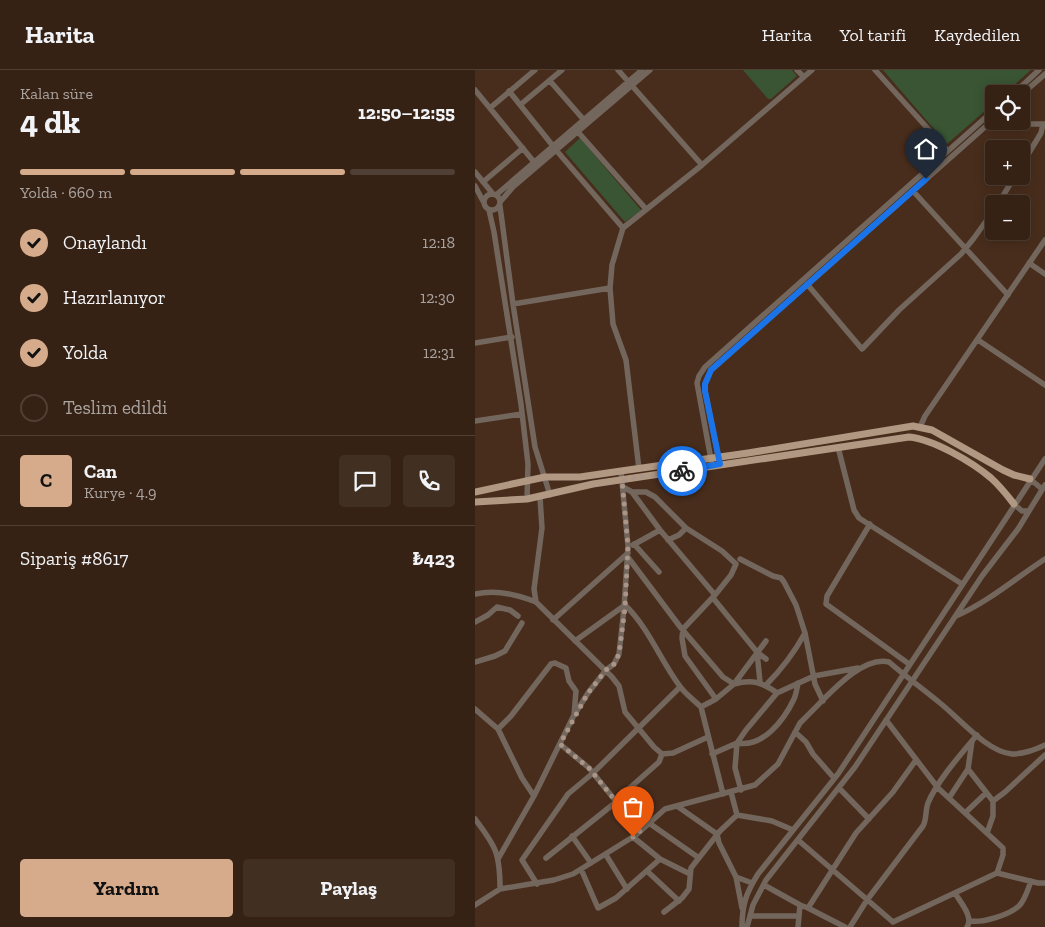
<!DOCTYPE html>
<html lang="tr">
<head>
<meta charset="utf-8">
<style>
  body { margin:0; font-family:"Zilla Slab",serif; background:#412f22; color:#f1f3f6; height:100vh; display:flex; flex-direction:column; font-size:19px; white-space:nowrap }
  * { box-sizing:border-box; margin:0 }
  p { font-size:16px; color:#aaa4a0 }
  .icon { flex:none; width:28px; height:28px; fill:none; stroke:currentColor; stroke-width:2; stroke-linecap:round; stroke-linejoin:round }
  .map { position:relative; flex:1; overflow:hidden }
  .details { display:flex; flex-direction:column; background:#362215; width:475px }
  .details>* { flex:none }
  .tools { position:absolute; left:510px; top:15px; display:grid; gap:10px }
  .tools a { display:grid; place-items:center; width:45px; height:45px; border-radius:5px; background:#362215; box-shadow:0 2px 12px #0003,0 0 0 1px #503f34; font-size:25px }
  .pin { position:absolute; display:grid; place-items:center; width:42px; height:42px; color:#fff; margin:-51px -21px; border-radius:50% 50% 50% 0; rotate:-45deg; box-shadow:0 0 5px #0007 }
  .pin .icon { rotate:45deg }
  .courier { position:absolute; display:grid; place-items:center; width:50px; height:50px; margin:-25px; border:4px solid #1a73e8; border-radius:50%; background:#fff; color:#222; box-shadow:0 1px 6px #0007 }
  .overview em { font-style:normal; font-weight:800 }
  .overview div { display:flex; flex-direction:column-reverse }
  .overview { display:flex; align-items:center; justify-content:space-between; height:85px; padding:0 20px }
  h1 { font-size:32px; font-weight:800; line-height:38px }
  .bar { display:grid; grid-template-columns:repeat(4,1fr); gap:8px 5px; align-content:center; height:60px; padding:0 20px }
  .bar i { height:6px; border-radius:4px; background:#503f34 }
  .bar .on { background:#d6ab8b }
  .bar p { grid-column:span 4 }
  .line { display:flex; align-items:center; gap:12px; padding:0 20px; border-top:1px solid #503f34 }
  .line div { flex:1 }
  .round { display:grid; place-items:center; flex:none; width:52px; height:52px; border-radius:5px; background:#412f22 }
  ol { padding:0 20px; list-style:none }
  li { display:flex; align-items:center; gap:15px; height:55px }
  li p { margin-inline-start:auto }
  li .icon { padding:5px; border-radius:50%; background:#d6ab8b; color:#111; stroke-width:4 }
  li:last-child { color:#aaa4a0 }
  li i { width:28px; height:28px; border:2px solid #503f34; border-radius:50% }
  .primary-button { display:flex; gap:10px; margin-top:auto; padding:10px 20px }
  .primary-button a { flex:1; height:58px; border-radius:5px; background:#d6ab8b; color:#111; font-size:20px; font-weight:800; line-height:58px; text-align:center }
  .primary-button a+a { background:#412f22; color:#f1f3f6 }
  header { display:flex; align-items:center; gap:30px; box-sizing:border-box; height:70px; padding:0 25px; background:#362215; border-bottom:1px solid #503f34 }
  header strong { font-size:24px }
  nav { display:flex; gap:28px; margin-inline-start:auto; font-size:18px }
  main { display:flex; flex:1; min-height:0 }
  .map>svg:first-child { display:block }
</style>
</head>
<body>
<header>
<strong>Harita</strong>
<nav><a>Harita</a><a>Yol tarifi</a><a>Kaydedilen</a></nav>
</header>
<main>
<section class="details">
<div class="overview"><div><h1>4 dk</h1><p>Kalan süre</p></div><em>12:50–12:55</em></div>
<div class="bar"><i class="on"></i><i class="on"></i><i class="on"></i><i></i><p>Yolda · 660 m</p></div>
<ol>
<li><svg class="icon" aria-label="check" viewBox="0 0 24 24"><path d="M5 12l5 5 9-10"/></svg>Onaylandı<p>12:18</p></li>
<li><svg class="icon" aria-label="check" viewBox="0 0 24 24"><path d="M5 12l5 5 9-10"/></svg>Hazırlanıyor<p>12:30</p></li>
<li><svg class="icon" aria-label="check" viewBox="0 0 24 24"><path d="M5 12l5 5 9-10"/></svg>Yolda<p>12:31</p></li>
<li><i></i>Teslim edildi</li>
</ol>
<div class="line" style="height:90px"><b class="round" style="background:#d6ab8b;color:#111">C</b><div><b>Can</b><p>Kurye · 4.9</p></div><a class="round"><svg class="icon" aria-label="chat" viewBox="0 0 24 24"><path d="M4 5h16v11H9l-5 4z"/></svg></a><a class="round"><svg class="icon" aria-label="phone" viewBox="0 0 24 24"><path d="M5 4h4l2 5-3 2q2 4 5 5l2-3 5 2v4C11 20 4 13 5 4z"/></svg></a></div>
<div class="line" style="height:65px"><div>Sipariş #8617</div><b>₺423</b></div>
<div class="primary-button"><a>Yardım</a><a>Paylaş</a></div>
</section>
<div class="map">
<svg width="570" height="857" viewBox="0 0 570 857">
  <rect width="100%" height="100%" fill="#482d1c"/>
  <path fill="#395534" d="M268 0H317L322 6 296 29H293Z
    M408 0H556L529 24H519V33L472 74Z
    M105 68 166 140 150 152 90 82Z"/>
  <g fill="none" stroke-linecap="round" stroke-linejoin="round">
    <path stroke="#73675d" stroke-width="5.5" d="M143 0 227 95
      M322 0 329 7
      M400 0 473 81
      M75 11 109 50
      M0 20 59 92
      M34 21 78 76
      M538 24 564 0
      M546 25 570 4
      M45 35 87 0
      M15 38 60 0
      M529 51 543 54H570
      M103 62 171 139
      M81 80 148 158
      M546 96 566 63 568 54
      M0 102 18 124
      M8 112 48 78
      M0 116 8 131
      M438 121 533 225
      M9 132a8 8 0 1 1 16 0a8 8 0 1 1-16 0Z
      M21 125 167 0
      M25 132 38 117 175 0
      M523 134 540 106
      M25 136 38 234 60 377 75 425
      M14 140 19 162 46 334 53 394 52 429
      M554 193 570 204
      M332 214 387 279 424 240 486 184 499 168 519 140
      M38 234 135 218
      M503 270 570 315
      M0 273 37 267
      M0 351 47 344
      M445 357 450 346 570 170
      M363 377 379 440 384 448 487 514
      M244 390 230 321V314L236 300 519 49
      M237 395 222 313 224 306 230 297 519 40
      M164 399 151 290 138 254 135 218 137 195 148 158 227 95 337 0
      M555 409 567 419
      M148 417 157 422 185 460 240 525
      M157 422H171L180 427 211 458 247 481 261 494 256 505 240 525 208 559 207 568 210 586 241 629
      M65 427 67 458 59 519 61 532 137 607 144 616 150 642 179 677 187 684 198 683 233 667
      M539 434 547 441H554
      M395 454 352 526 351 534 434 594
      M193 470 204 465 211 458
      M159 474 184 502
      M158 475 185 460
      M152 486 206 558 248 607 259 614
      M265 489 298 506 306 508 309 512 321 535 330 563 340 614 348 631
      M0 524C21 519 41 524 61 532
      M238 528 282 582 291 589
      M481 546C513 532 541 508 570 489
      M78 550 153 483
      M0 552 13 545 22 537 35 540 43 546
      M100 571 150 535C173 557 185 589 204 615 209 623 219 630 226 637L241 629 259 614 291 571
      M282 582 285 612
      M0 592 20 586 30 581 47 553
      M259 614C277 609 287 612 302 623L339 606 383 598
      M291 615C307 599 319 583 330 563
      M226 637 248 724
      M0 639 23 659 47 708 59 726
      M411 650 463 718 528 778V785L522 803 418 852
      M23 659 36 646 76 594 80 593 91 598 94 611 101 621 99 645
      M320 662 331 672 338 684 359 708
      M497 671 493 699 518 731V746L512 763
      M85 674 114 698 165 761
      M237 684 262 673 271 660 302 623
      M364 718 394 749
      M266 720 260 698 262 673C288 678 309 650 319 629 321 625 322 618 323 613
      M474 728 493 699
      M140 731 184 692 187 684
      M518 731 530 722 570 685
      M202 736 242 764 244 773 261 807 267 838
      M490 743 511 723
      M262 745 297 751 318 760
      M0 749C21 777 25 783 25 819
      M174 753 224 788
      M97 766 116 793
      M158 767 185 789 215 804
      M323 770 418 852
      M131 785 152 819
      M71 788 141 732
      M23 789 59 726 98 647 113 623 131 600 139 594 144 584 149 538 153 476 146 401
      M106 799 123 838 141 828 185 789
      M172 801 204 831
      M522 803 563 813H570
      M261 807 277 813
      M62 814 47 790 93 724 118 703 205 617
      M289 815 325 835 323 857
      M480 823C485 832 499 847 492 857
      M0 835 25 819 79 810 98 804 161 765 190 739 280 715 303 694 325 653 332 646C351 628 386 585 414 592 430 606 448 619 465 633 484 648 512 682 537 684 548 684 560 680 570 675
      M325 835 333 838 381 763 418 722 441 690
      M333 838 370 857
      M189 842 207 828 214 819 216 798 245 761 262 745 256 722
      M275 846H324
      M495 851C508 853 534 845 544 836 550 830 553 819 556 811
      M267 857C267 835 271 823 283 804L363 704 570 389
      M272 857 278 835 291 810 380 697 507 506 543 459 570 415
      M375 857 392 830 448 756C452 749 450 741 453 733 462 711 486 684 502 665"/>
    <path stroke="#b09883" stroke-width="7" d="M0 422 70 407H105L146 401 273 383 438 356 457 360 528 400 539 405 555 409
      M0 432 52 429 118 414 434 367C458 369 497 392 516 408 525 416 532 425 539 434"/>
  </g>
  <g fill="none" stroke-linecap="round" stroke-linejoin="round">
    <path stroke="#aa9589" stroke-width="5" stroke-dasharray="0 9" d="M158 767 165 761 114 698 85 674 113 623 131 600 139 594 144 584 150 538 153 476 147 410 207 401"/>
    <path stroke="#1a73e8" stroke-width="6" d="M207 401 245 394 230 321V314L236 300 451 109"/>
  </g>
</svg>
<div class="tools">
<a><svg class="icon" aria-label="locate" viewBox="0 0 24 24"><circle cx="12" cy="12" r="6"/><path d="M12 2v4M12 18v4M2 12h4M18 12h4"/></svg></a>
<a>+</a>
<a>−</a>
</div>
<div class="pin" style="left:158px;top:767px;background:#ea580c"><svg class="icon" aria-label="bag" viewBox="0 0 24 24"><path d="M5 8h14l-1 12H6zM9 8a3 3 0 0 1 6 0"/></svg></div>
<div class="pin" style="left:451px;top:109px;background:#1f2937"><svg class="icon" aria-label="home" viewBox="0 0 24 24"><path d="M3 11l9-7 9 7M6 9v11h12V9"/></svg></div>
<div class="courier" style="left:207px;top:401px"><svg class="icon" aria-label="bike" viewBox="0 0 24 24"><circle cx="6" cy="16" r="4"/><circle cx="18" cy="16" r="4"/><path d="M6 16l4-8h5l3 8M10 8l3 8H6M13 5h3"/></svg></div>
</div>
</main>
</body>
</html>
